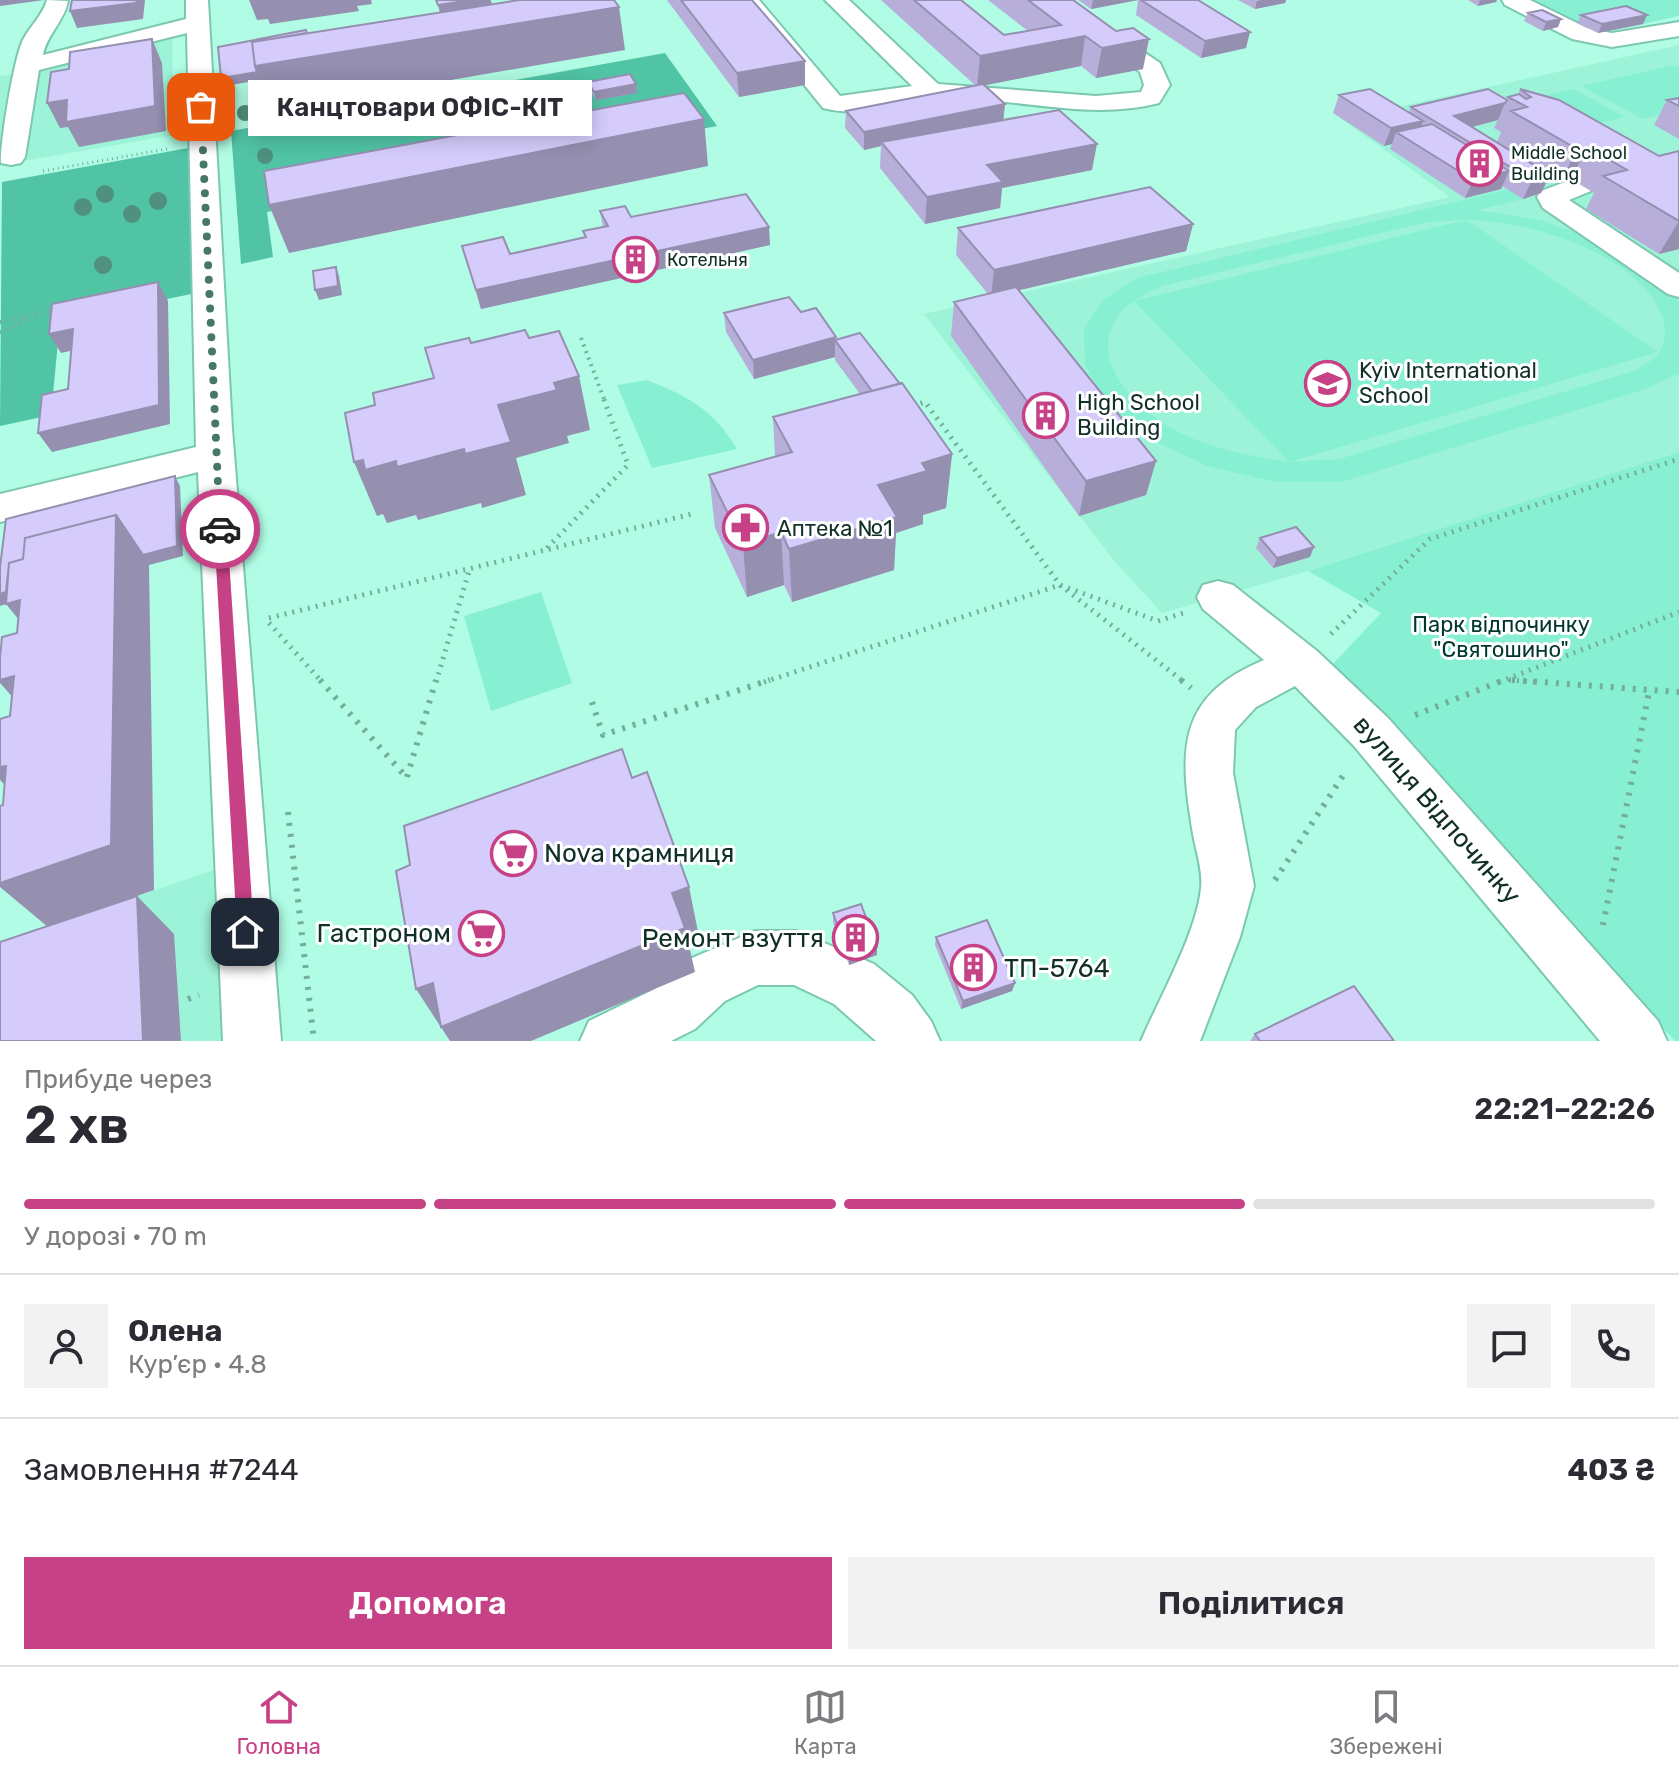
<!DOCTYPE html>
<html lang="uk">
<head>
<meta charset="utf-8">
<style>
  body { margin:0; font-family:Rubik,sans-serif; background:#f2f2f3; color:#2b2b33; height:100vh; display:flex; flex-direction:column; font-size:30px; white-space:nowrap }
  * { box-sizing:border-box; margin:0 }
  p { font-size:26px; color:#7c7c81 }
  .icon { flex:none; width:44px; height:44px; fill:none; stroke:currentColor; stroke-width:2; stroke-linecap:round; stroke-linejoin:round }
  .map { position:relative; height:1041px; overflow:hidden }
  .panel { display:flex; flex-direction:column; background:#fff; flex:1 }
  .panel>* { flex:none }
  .pin { position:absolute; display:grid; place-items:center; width:68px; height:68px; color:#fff; margin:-34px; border-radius:16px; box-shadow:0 4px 12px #0006 }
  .courier { position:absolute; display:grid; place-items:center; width:80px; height:80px; margin:-40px; border:6px solid #c64185; border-radius:50%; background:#fff; color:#222; box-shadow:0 2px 10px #0007 }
  .bubble { position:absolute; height:56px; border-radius:0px; background:#fff; box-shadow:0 4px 20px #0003; font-size:26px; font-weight:600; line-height:56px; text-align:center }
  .headline em { font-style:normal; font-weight:600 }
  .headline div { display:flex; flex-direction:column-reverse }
  .headline { display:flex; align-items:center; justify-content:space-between; height:136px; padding:0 24px }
  h1 { font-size:52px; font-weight:600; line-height:60px }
  .bar { display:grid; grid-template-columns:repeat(4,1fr); gap:12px 8px; align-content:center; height:96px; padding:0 24px }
  .bar i { height:10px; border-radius:6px; background:#e1e1e2 }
  .bar .on { background:#c64185 }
  .bar p { grid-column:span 4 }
  .line { display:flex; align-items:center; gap:20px; padding:0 24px; border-top:2px solid #e1e1e2 }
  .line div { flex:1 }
  .round { display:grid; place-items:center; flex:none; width:84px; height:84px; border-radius:0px; background:#f2f2f3 }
  .cta { display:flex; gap:16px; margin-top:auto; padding:16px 24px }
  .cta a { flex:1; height:92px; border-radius:0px; background:#c64185; color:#fff; font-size:32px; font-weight:600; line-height:92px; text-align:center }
  .cta a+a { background:#f2f2f3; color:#2b2b33 }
  .menu { display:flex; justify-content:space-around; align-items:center; height:112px; border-top:2px solid #e1e1e2; background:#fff; font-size:22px; color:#7c7c81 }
  .menu a { display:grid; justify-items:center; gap:4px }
  .menu .on { color:#c64185 }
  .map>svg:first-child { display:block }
</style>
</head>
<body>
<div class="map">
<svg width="1679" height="1041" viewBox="0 0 1679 1041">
  <rect width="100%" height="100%" fill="#b0fce4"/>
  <path fill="#9df3d8" d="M172 31 174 135 0 165V76L40 70Z
    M1679 45V452L1308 571 1162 613 1116 563 924 314 1450 197 1333 113 1375 112Z
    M223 867 225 1041H0V943Z"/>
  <path fill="#88f0d2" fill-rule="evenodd" d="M1527 0H1679V16L1643 24H1567Z
    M1674 65 1679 68V110L1643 119 1581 86Z
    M1574 89 1625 117 1548 134 1499 105Z
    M1509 189 1523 199 1478 210 1543 221 1592 238 1665 286 1679 302V373L1646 389 1341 482H1275L1207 466 1148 438 1106 403 1085 365 1084 329 1103 300 1137 278ZM1466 220 1134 301 1289 462C1253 456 1220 451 1187 436 1149 420 1089 369 1114 323 1124 303 1144 295 1162 286L1427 222ZM1467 220C1530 221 1639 253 1663 318 1666 329 1666 342 1659 353 1654 360 1641 366 1634 371L1339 459 1290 462 1658 352Z
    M647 380C689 397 713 409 737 449L652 468 617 385Z
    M1679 452V1041H1675L1333 664 1381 613 1308 571Z
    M541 592 572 683 491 711 464 616Z"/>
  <path fill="#51c4a6" d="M665 53 717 126 267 212 273 257 241 264 231 131Z
    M199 146 201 292 60 321 51 415 0 426 2 182Z"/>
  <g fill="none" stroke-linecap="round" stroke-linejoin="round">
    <defs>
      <path id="minor" d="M47 0 68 1C64 22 47 34 43 55L186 19V0H208L232 429 281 1041H223L198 472 0 522V494L196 447 187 33 39 70 25 157 21 163 11 165 1 163C0 144 14 55 24 38 32 24 42 16 47 0Z
        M736 0H759L840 96 912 86 825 0H849L938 84 1096 96 1141 92 1144 85 1140 72 1040 0H1066L1160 63 1170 85 1159 103C1089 121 1021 98 951 99 909 100 864 119 823 108Z
        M1502 0H1530L1587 28 1612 33 1679 22V36L1612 47 1572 39 1505 5Z
        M1581 176 1591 179 1595 185 1591 191 1569 200 1679 273V297L1668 294 1543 208 1537 197 1541 191Z
        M1218 581 1233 585 1317 651 1388 718 1658 1021 1667 1041H1600L1354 746 1295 686 1256 707 1235 730 1233 773 1254 886 1240 937 1200 1041H1141C1159 999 1197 932 1201 888 1203 871 1196 851 1193 834 1179 751 1176 696 1264 660L1203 609 1197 597 1203 585Z
        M755 931H796L874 964 912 995 931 1021 940 1041H876L834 1004 794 985H758L725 1001 695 1029 671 1041H580L589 1021 655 989 685 961Z"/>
    </defs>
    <use href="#minor" stroke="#7cc7b0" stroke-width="4"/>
    <path stroke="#73ae9c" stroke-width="3" stroke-dasharray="1 4" stroke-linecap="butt" d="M43 171 167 149"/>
    <path stroke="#73ae9c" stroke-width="4" stroke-dasharray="2 5" stroke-linecap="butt" d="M0 322 58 310
      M0 333 28 319
      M581 338 604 399"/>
    <path stroke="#73ae9c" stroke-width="5" stroke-dasharray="2 6" stroke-linecap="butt" d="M913 406 925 402 1060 585 1184 682
      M547 548 628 465 603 397
      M269 618 696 513
      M269 623 322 682
      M1331 634 1430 539 1679 459
      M1509 680 1535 682
      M436 682 470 568
      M764 682 1060 585 1158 621 1183 613
      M1499 682 1679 612"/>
    <path stroke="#73ae9c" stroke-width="6" stroke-dasharray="3 8" stroke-linecap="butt" d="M320 680 407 778
      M1181 680 1191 688
      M1512 680 1679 692
      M592 702 603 735 770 680
      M1415 715 1504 680
      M407 777 436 680
      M288 812 314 1041
      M1275 880 1346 771
      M1603 925 1649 692
      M188 999 199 995"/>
    <use href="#minor" fill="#fff" fill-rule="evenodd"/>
  </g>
  <g fill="#4f907e">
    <circle cx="245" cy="113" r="8"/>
    <circle cx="265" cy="156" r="8"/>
    <circle cx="105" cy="194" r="9"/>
    <circle cx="158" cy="201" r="9"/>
    <circle cx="83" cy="207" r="9"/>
    <circle cx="132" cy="214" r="9"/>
    <circle cx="103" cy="265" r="9"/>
  </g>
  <path fill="#b7afd9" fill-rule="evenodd" d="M667 0H752L805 61V85L739 97Z
    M881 0H961L1004 35 1028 31 988 0H1073L1143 69 1096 78 1081 66 983 85 1005 104 1003 120 1092 170 1002 188 1000 208 925 224 880 168 881 146 864 150 845 128 846 111 976 86Z
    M1078 0H1138L1091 9Z
    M1138 0H1198L1246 48 1201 58 1136 15Z
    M1238 0H1286L1285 3 1255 9Z
    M1468 0H1497L1496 2 1478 6Z
    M1528 13 1561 19 1558 27 1543 31 1524 21Z
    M1581 15H1647L1643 24 1598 33 1577 23Z
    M588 82 636 84 637 93 596 100 590 90Z
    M1520 89 1659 156 1679 151V249L1659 254 1586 209 1594 193 1571 179 1561 181 1550 175 1541 193 1523 199 1502 186 1501 189 1465 198 1390 149 1392 144 1384 146 1333 113 1339 95 1409 112 1411 107 1507 100 1508 97 1518 95ZM1498 120 1494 128 1501 132 1497 142 1472 127Z
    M1679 98V139L1654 125 1667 100Z
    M600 211 631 217 770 245 481 309 462 246 510 254 585 238 583 231 603 227Z
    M1193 224 1186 251 1019 290 1156 461 1146 495 1079 516 951 336 954 302 988 294 956 255 958 228Z
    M801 312 836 340 952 454 946 508 923 515V524L896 533 894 570 792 602 784 585 747 597 715 528 709 475 775 457 773 417 860 394 835 360V357L754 379 726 332 724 313Z
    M1260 538 1310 557 1273 568 1256 548Z
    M833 913 877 955 849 965 833 922Z
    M936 937 1015 983 1012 991 961 1009 935 945Z
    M1255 1034 1394 1041H1250Z"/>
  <path fill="#958fb0" d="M0 0H44L0 6Z
    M137 0H145L143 19 77 28 70 11Z
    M249 0H371L372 4 357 6 359 11 270 24 268 19 257 20Z
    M472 0H491L492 6 440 13 438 5Z
    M1093 0H1138L1091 9Z
    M1262 0H1286L1285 3 1255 9 1257 1Z
    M1480 0H1497L1496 2 1478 6Z
    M619 7 625 50 272 111 260 80 225 86 221 78 309 39Z
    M1647 15 1643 24 1598 33 1602 24Z
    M1561 19 1558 27 1543 31 1546 22Z
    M1250 32 1246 48 1201 58 1205 41Z
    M1085 36 1081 66 977 87 980 56Z
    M152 39 162 63 166 131 79 147 68 127 60 128 47 103Z
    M1149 39 1143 69 1096 78 1102 48Z
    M805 61V85L739 97 737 73Z
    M636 84 637 93 596 100 594 92Z
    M1505 103 1498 120 1453 132 1454 116Z
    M1005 104 1003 122 881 142V146L864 150V132Z
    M704 119 708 166 289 253 269 205Z
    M1423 121 1416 139 1396 132 1392 144 1384 146 1391 128Z
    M1097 144 1092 170 1002 188 1000 208 925 224 927 197 987 165Z
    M1587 147 1571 179 1561 181 1577 149Z
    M1509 171 1501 189 1465 198 1473 180Z
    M1550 175 1541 193 1523 199 1532 180Z
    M1679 221V249L1659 254Z
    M1193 224 1186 251 991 297 994 270Z
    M769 227 770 245 481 309 476 290Z
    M336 267 339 276 342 295 319 300 315 290Z
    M158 282 168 301 170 424 52 452 38 433Z
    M73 329 84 348 61 353 49 334Z
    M836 337V343L835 340V357L754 379 753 360Z
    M579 376 590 430 567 436 569 443 516 458 526 495 482 508 481 503 418 520 416 515 387 523 383 514 377 516 354 462 554 383Z
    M952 454 946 508 923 515V524L896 533 894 570 792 602 789 549 878 485 922 463Z
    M1156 461 1146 495 1079 516 1086 481Z
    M175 476 180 486 183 556 149 565 154 890 48 927 0 887V864L47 654 6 604 0 606V594L116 515Z
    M781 532 784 585 747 597 743 544Z
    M1314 547 1310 557 1273 568 1277 558Z
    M14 676 42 730 0 683V680Z
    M6 766 38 818 0 780V767Z
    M689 887 698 932 687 937 695 972 531 1041H450L416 989Z
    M137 896 174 934 181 1041H143Z
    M877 947V955L849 965V957Z
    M1015 983 1012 991 961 1009 963 1001Z"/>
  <path fill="#d5ccfc" stroke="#958fb0" stroke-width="2" d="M72 0H137L136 3 70 11Z
    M436 0H472L438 5Z
    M519 0H614L619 7 255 66 252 42Z
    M681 0H752L805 61 737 73Z
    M914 0H961L1004 35 1061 25 1028 0H1073L1116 31 1133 28 1149 39 1102 48 1085 36 980 56Z
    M1141 0H1198L1250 32 1205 41Z
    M1626 6 1647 15 1602 24 1581 15Z
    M1542 10 1561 19 1546 22 1528 13Z
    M306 30 307 33 252 42 255 66 257 72 221 78 218 47Z
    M152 39 155 106 66 122 67 100 47 103 51 72 69 69 70 52Z
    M630 74 636 84 594 92 588 82Z
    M983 84 1005 104 864 132 846 111Z
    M1370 89 1423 121 1391 128 1339 95Z
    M1488 89 1507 100 1505 103 1454 116 1550 175 1532 180 1411 107Z
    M1520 89 1559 100 1659 156 1679 151V221L1603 176 1627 170 1587 147 1577 149 1511 111 1527 107 1508 97 1519 94 1526 99 1531 97Z
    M684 93 704 119 269 205 264 171Z
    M1679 98V106L1667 100Z
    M1059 110 1097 144 987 165 1003 182 927 197 881 142Z
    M1432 124 1509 171 1473 180 1396 132Z
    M1150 187 1193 224 994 270 958 228Z
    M746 194 769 227 476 290 462 246 503 237 510 254 586 237 583 231 608 226 600 211 625 206 631 217Z
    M336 267 338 286 315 290 313 271Z
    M158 282 159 405 38 433 42 395 68 389 73 329 49 334 52 304Z
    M1016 287 1156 461 1086 481 954 302Z
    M789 297 801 312 816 308 836 337 753 360 724 313Z
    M525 330 529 338 559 331 579 376 554 383 557 390 498 405 511 442 465 454 464 449 397 467 396 461 365 470 363 460 354 462 345 413 375 405 373 393 434 378 425 348 469 338 471 343Z
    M860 333 900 384 872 391 835 340Z
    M902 383 952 454 922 463 927 471 878 485 897 517 789 549 781 532 743 544 709 475 792 452 773 417Z
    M175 476 177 546 143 555 116 515 25 538 23 559 9 563 6 592 0 594V567L6 519Z
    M116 515 111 845 0 883V806L3 805 6 766 0 767V719L10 716 14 676 0 680V657L2 637 17 633 20 600 6 604 9 563 23 559 25 538Z
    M1296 527 1314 547 1277 558 1260 538Z
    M622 749 632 778 647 772 689 887 672 893 685 928 441 1027 433 983 416 989 396 871 410 865 404 826Z
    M137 896 143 1041H0V942Z
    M861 904 877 947 849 957 833 913Z
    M987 920 1015 983 963 1001 936 937Z
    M1354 986 1394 1041H1260L1255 1034Z"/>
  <path fill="#c64185" d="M220 524 227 529 254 932 252 938 245 940 239 938 237 932 214 529Z"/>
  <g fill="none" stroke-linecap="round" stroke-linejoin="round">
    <path stroke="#477769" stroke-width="8" stroke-dasharray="0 14.4" d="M201 107 220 529"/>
  </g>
  <defs>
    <symbol id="building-ring" viewBox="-11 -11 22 22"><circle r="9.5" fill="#fff" stroke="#c64185" stroke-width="1.5"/><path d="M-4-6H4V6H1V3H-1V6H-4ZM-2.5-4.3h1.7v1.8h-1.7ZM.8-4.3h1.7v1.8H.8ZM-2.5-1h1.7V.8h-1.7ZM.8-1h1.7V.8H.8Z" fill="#c64185"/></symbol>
    <symbol id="school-ring" viewBox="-11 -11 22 22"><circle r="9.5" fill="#fff" stroke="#c64185" stroke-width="1.5"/><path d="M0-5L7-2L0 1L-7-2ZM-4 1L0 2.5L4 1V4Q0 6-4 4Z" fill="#c64185"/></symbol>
    <symbol id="pharmacy-ring" viewBox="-11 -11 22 22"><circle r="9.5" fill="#fff" stroke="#c64185" stroke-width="1.5"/><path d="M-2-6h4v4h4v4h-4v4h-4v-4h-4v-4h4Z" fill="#c64185"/></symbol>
    <symbol id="supermarket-ring" viewBox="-11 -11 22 22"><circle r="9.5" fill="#fff" stroke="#c64185" stroke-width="1.5"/><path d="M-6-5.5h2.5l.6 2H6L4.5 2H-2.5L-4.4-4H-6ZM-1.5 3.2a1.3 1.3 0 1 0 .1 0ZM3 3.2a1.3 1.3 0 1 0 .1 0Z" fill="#c64185"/></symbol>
  </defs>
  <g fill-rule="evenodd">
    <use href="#building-ring" x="1454" y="138" width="51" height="51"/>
    <use href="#building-ring" x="610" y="234" width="51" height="51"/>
    <use href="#school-ring" x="1302" y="358" width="51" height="51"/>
    <use href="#building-ring" x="1020" y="390" width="51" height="51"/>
    <use href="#pharmacy-ring" x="720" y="502" width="51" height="51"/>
    <use href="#supermarket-ring" x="488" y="828" width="51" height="51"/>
    <use href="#supermarket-ring" x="456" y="908" width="51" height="51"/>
    <use href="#building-ring" x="830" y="912" width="51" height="51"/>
    <use href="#building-ring" x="948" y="942" width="51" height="51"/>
  </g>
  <g text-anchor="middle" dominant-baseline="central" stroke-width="6" stroke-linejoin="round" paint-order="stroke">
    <g font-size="18" fill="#0f2f27" stroke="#fff" text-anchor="start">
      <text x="1511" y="153">Middle School<tspan x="1511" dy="21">Building</tspan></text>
      <text x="667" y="260">Котельня</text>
    </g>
    <g font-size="22" fill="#0f2f27" stroke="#fff" text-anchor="start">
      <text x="1359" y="370">Kyiv International<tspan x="1359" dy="25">School</tspan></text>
      <text x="1077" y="402">High School<tspan x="1077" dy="25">Building</tspan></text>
      <text x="777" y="528">Аптека №1</text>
    </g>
    <g font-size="22" fill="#00372b" stroke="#fff">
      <text x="1501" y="624">Парк відпочинку<tspan x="1501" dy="25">"Святошино"</tspan></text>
    </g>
    <g font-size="26" fill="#0f2f27" stroke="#fff">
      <text transform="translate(1437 810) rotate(49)">вулиця Відпочинку</text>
    </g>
    <g font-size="26" fill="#0f2f27" stroke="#fff" text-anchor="start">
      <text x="544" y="853">Nova крамниця</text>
      <text x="451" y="933" text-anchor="end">Гастроном</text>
      <text x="824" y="938" text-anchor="end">Ремонт взуття</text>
      <text x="1004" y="968">ТП-5764</text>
    </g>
  </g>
</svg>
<div class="pin" style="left:201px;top:107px;background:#ea580c"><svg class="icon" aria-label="bag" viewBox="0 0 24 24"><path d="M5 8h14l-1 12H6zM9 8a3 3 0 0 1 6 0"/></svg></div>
<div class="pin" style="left:245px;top:932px;background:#1f2937"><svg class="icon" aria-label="home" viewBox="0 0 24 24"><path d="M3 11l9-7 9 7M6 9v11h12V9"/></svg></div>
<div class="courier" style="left:220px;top:529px"><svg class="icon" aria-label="car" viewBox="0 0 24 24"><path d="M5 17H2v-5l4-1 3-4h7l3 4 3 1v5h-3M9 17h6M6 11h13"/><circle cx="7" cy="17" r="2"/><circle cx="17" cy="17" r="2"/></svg></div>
<div class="bubble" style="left:248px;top:80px;width:344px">Канцтовари ОФІС-КІТ</div>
</div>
<section class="panel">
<div class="headline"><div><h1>2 хв</h1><p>Прибуде через</p></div><em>22:21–22:26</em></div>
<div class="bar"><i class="on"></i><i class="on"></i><i class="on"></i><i></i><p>У дорозі · 70 m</p></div>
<div class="line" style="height:144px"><a class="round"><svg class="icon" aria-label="person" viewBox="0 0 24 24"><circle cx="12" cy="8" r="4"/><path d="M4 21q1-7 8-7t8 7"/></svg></a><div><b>Олена</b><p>Кур’єр · 4.8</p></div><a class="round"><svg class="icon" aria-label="chat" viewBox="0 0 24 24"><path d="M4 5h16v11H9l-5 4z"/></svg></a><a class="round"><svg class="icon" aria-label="phone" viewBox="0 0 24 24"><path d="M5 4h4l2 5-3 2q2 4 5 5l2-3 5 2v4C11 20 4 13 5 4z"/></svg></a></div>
<div class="line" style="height:104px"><div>Замовлення #7244</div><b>403 ₴</b></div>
<div class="cta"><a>Допомога</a><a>Поділитися</a></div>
</section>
<nav class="menu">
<a class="on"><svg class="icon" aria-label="home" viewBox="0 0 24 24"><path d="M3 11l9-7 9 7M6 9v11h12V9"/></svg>Головна</a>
<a><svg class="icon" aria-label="map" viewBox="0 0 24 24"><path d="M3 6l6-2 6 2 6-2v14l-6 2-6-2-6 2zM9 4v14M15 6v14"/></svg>Карта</a>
<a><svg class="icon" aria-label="saved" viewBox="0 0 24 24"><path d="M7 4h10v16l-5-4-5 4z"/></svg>Збережені</a>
</nav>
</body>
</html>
